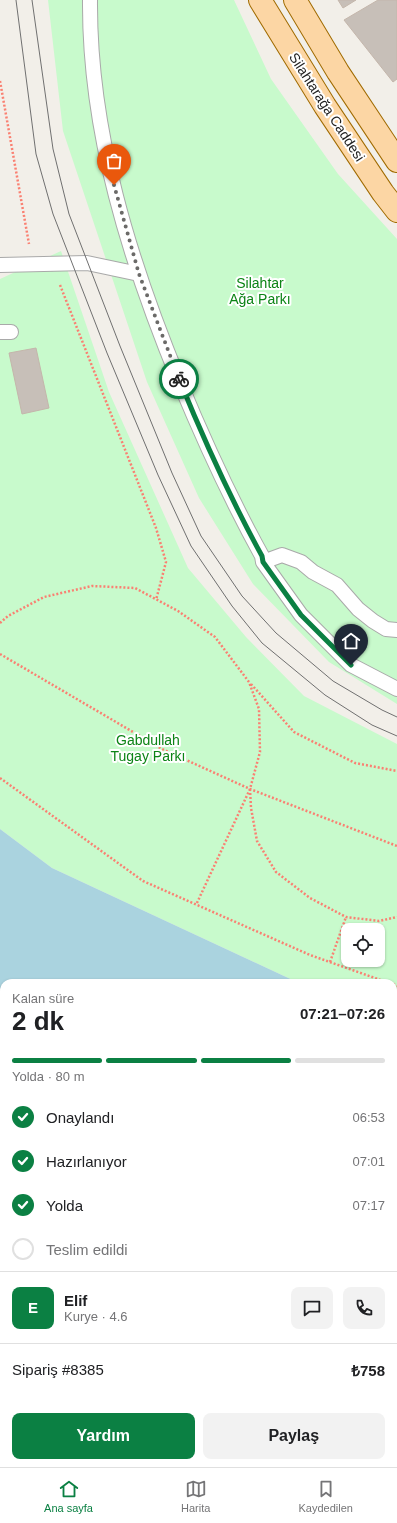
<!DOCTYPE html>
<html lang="tr">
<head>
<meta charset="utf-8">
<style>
  body { margin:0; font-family:Helvetica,sans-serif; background:#f2f2f2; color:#202124; height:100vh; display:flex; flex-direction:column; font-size:15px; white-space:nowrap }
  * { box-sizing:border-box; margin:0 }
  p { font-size:13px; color:#757577 }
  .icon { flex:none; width:22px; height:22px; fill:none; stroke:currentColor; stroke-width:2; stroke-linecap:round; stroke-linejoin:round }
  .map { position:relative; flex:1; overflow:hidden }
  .panel { position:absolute; left:0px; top:979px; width:397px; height:488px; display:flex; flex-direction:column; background:#fff; border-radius:12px 12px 0 0; box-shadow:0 1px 3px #0004 }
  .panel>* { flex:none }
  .controls { position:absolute; left:341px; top:923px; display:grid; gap:8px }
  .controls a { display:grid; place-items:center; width:44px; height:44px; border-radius:8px; background:#fff; box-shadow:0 1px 3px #0004; font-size:20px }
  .pin { position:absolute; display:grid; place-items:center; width:34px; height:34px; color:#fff; margin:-41px -17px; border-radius:50% 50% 50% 0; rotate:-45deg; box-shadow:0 0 4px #0007 }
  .pin .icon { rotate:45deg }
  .courier { position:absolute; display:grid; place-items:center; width:40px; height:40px; margin:-20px; border:3px solid #0b8043; border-radius:50%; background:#fff; color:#222; box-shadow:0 1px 5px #0007 }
  .overview em { font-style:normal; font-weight:700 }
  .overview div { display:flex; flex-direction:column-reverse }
  .overview { display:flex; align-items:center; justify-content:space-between; height:68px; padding:0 12px }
  h1 { font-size:26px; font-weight:700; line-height:30px }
  .bar { display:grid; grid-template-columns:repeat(4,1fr); gap:6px 4px; align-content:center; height:48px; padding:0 12px }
  .bar i { height:5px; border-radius:3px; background:#e0e0e0 }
  .bar .on { background:#0b8043 }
  .bar p { grid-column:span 4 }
  .line { display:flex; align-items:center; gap:10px; padding:0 12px; border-top:1px solid #e0e0e0 }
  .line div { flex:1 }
  .round { display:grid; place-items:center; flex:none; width:42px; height:42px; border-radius:8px; background:#f2f2f2 }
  ol { padding:0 12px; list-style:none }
  li { display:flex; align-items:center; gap:12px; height:44px }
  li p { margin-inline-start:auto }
  li .icon { padding:4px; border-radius:50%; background:#0b8043; color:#fff; stroke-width:4 }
  li:last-child { color:#757577 }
  li i { width:22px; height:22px; border:2px solid #e0e0e0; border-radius:50% }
  .primary-button { display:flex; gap:8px; margin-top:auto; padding:8px 12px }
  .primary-button a { flex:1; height:46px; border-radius:8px; background:#0b8043; color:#fff; font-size:16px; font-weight:700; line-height:46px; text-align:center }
  .primary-button a+a { background:#f2f2f2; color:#202124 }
  .tab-bar { display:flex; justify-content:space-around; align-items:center; height:56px; border-top:1px solid #e0e0e0; background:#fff; font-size:11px; color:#757577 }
  .tab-bar a { display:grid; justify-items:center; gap:2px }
  .tab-bar .on { color:#0b8043 }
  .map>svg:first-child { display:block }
</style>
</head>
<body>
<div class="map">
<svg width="397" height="1467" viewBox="0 0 397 1467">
  <rect width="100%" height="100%" fill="#f2efe9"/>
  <path fill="#c8facc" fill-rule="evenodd" d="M48 0H234L271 79 338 174 397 239V704L329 662 253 584 199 498 147 382 63 131Z
    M61 251 109 392 188 568 246 637 304 696 397 744V1030L393 1028V983H299L52 868 0 829V279ZM348 930H378V960H348Z
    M0 1434 4 1436V1463H94L108 1467H0Z"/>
  <path fill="#aad3df" d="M0 829 52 868 299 983H4V1436L0 1434Z
    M393 1028 397 1030V1467H108L94 1463H393Z"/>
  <path fill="#c7bfb8" stroke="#c4b6ab" d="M338 0H356L343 8Z
    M378 0H397V79L393 82 344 20Z
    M36 348 49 408 22 414 9 353Z"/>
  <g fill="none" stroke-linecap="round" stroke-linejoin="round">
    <defs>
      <path id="lane" d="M90 0C89 132 130 262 180 383 205 443 231 500 262 556L263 562 301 615 351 665 397 689
        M0 265 87 263 139 274
        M0 332H11
        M263 562 282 555 301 562 313 572 337 585 358 609 373 621 386 629 397 630"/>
      <path id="primary" d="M260 0 325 106 383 193 397 211
        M295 0 338 72 397 161"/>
    </defs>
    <use href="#lane" stroke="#a9a9a9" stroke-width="16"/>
    <use href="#primary" stroke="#a06b00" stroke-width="24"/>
    <path stroke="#fa8072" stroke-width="2.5" stroke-dasharray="2 2" stroke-linecap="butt" d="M0 81 29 244
      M60 285 156 528 166 562 156 600
      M0 623 8 616 44 597 92 586 135 588 178 611 215 637 249 682 259 709 260 752 250 789 196 905
      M0 654 162 749 250 789 397 846
      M251 684 294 732 355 763 397 771
      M0 778 143 881 310 955 389 983
      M250 789 251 808 257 841 276 872 310 898 346 917 379 921 397 917
      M330 962 346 917
      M393 984 397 986
      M0 1465 7 1467"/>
    <use href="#lane" stroke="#fff" stroke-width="14"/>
    <use href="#primary" stroke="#fcd6a4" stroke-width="22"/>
    <path stroke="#707070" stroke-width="1" d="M16 0 36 154 53 214 107 353 158 475 191 546 232 606 262 643 325 695 372 725 397 736
      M32 0 53 149 69 214 120 346 172 473 201 536 242 596 276 633 333 681 382 710 397 717"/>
  </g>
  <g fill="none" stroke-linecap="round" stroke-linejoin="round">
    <path stroke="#6b6a68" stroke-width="4" stroke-dasharray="0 7.2" d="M114 185 139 274 179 379"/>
    <path stroke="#0b8043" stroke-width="5" d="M179 379C204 440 230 498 262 556L263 562 301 615 351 665"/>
  </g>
  <g text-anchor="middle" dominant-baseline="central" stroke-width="4" stroke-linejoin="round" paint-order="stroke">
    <g font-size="14" fill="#222" stroke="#fff">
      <text transform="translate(327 107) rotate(57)">Silahtarağa Caddesi</text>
    </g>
    <g font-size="14" fill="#0c8416" stroke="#fff">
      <text x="260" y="283">Silahtar<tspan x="260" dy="16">Ağa Parkı</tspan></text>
      <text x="148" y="740">Gabdullah<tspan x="148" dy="16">Tugay Parkı</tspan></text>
    </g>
  </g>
</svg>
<div class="controls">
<a><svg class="icon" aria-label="locate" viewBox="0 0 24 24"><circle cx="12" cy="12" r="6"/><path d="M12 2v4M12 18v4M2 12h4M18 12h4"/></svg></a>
</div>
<div class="pin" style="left:114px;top:185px;background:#ea580c"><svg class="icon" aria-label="bag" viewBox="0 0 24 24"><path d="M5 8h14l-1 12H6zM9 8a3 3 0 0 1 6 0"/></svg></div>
<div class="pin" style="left:351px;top:665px;background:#1f2937"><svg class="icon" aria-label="home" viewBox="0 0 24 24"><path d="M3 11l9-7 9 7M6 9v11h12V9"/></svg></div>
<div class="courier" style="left:179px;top:379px"><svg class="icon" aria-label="bike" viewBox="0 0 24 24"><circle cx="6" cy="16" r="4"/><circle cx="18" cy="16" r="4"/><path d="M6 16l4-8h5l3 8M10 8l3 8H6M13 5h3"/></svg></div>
<section class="panel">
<div class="overview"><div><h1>2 dk</h1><p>Kalan süre</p></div><em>07:21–07:26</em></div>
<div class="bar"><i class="on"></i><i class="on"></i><i class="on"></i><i></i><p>Yolda · 80 m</p></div>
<ol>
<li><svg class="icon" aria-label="check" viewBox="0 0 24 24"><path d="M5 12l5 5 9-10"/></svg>Onaylandı<p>06:53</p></li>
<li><svg class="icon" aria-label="check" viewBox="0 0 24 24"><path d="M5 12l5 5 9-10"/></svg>Hazırlanıyor<p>07:01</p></li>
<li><svg class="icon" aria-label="check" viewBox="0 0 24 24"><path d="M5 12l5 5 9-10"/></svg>Yolda<p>07:17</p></li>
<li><i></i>Teslim edildi</li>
</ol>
<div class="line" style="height:72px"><b class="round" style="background:#0b8043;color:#fff">E</b><div><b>Elif</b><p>Kurye · 4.6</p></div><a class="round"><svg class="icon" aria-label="chat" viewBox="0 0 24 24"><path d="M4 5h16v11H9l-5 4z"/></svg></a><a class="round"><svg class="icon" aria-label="phone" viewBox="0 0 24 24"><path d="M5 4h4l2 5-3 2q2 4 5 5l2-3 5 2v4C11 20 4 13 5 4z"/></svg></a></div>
<div class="line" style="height:52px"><div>Sipariş #8385</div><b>₺758</b></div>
<div class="primary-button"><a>Yardım</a><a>Paylaş</a></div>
</section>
</div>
<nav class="tab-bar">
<a class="on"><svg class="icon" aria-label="home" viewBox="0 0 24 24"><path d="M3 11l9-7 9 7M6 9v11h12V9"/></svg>Ana sayfa</a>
<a><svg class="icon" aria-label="map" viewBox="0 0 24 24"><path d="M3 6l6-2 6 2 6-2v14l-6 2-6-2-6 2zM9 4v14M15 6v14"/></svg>Harita</a>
<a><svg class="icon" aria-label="saved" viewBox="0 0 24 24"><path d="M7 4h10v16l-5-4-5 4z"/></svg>Kaydedilen</a>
</nav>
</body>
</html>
